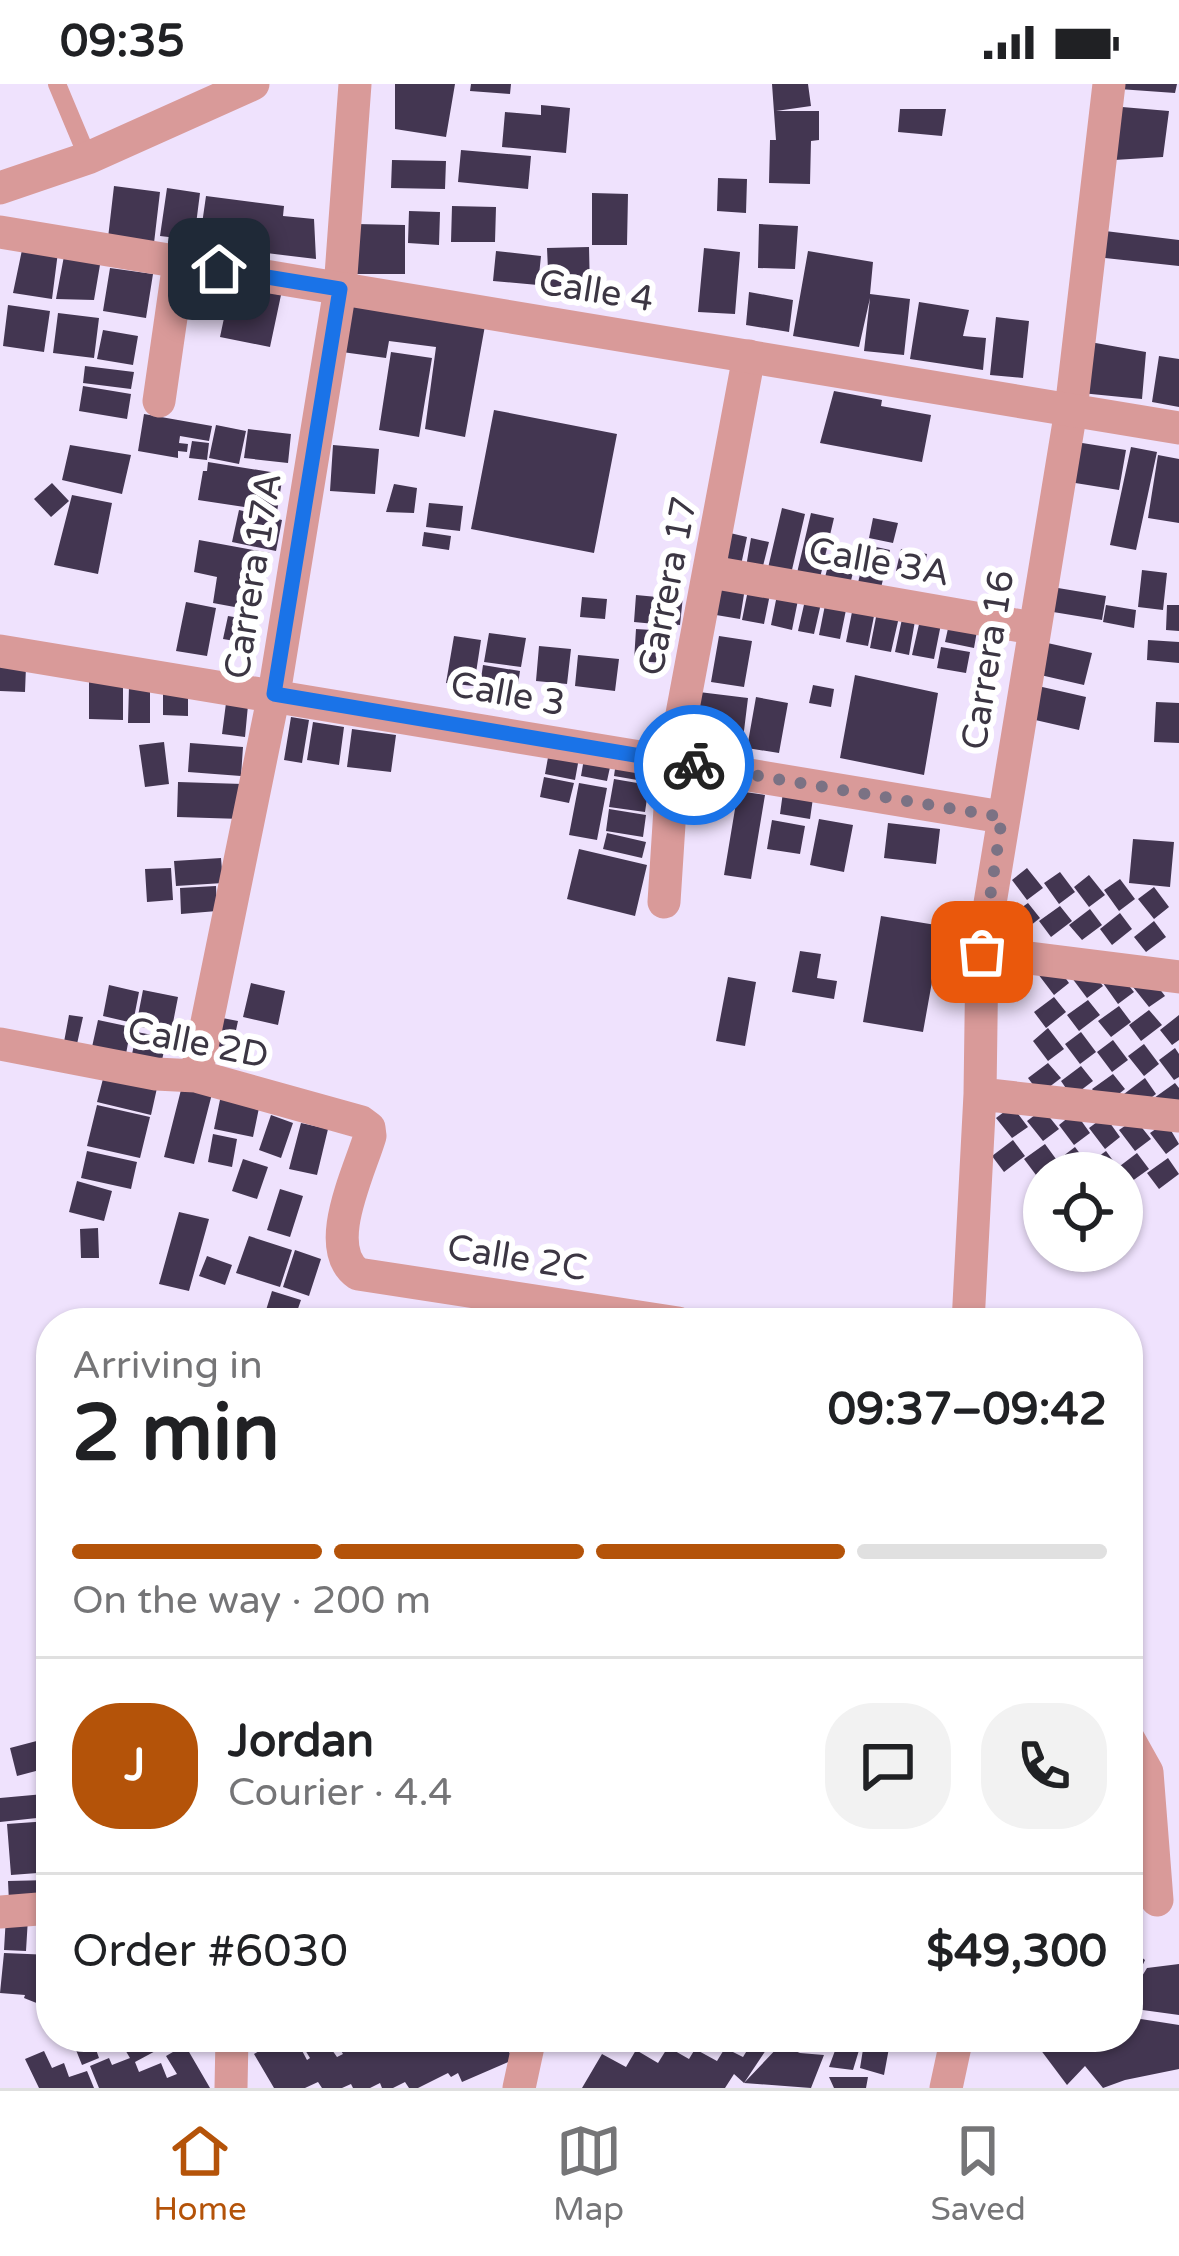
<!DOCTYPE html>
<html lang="en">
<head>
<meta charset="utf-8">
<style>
  body { margin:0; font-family:"Varela Round",sans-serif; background:#f2f2f2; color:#202124; height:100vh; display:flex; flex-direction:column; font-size:45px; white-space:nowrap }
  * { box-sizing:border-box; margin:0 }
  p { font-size:39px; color:#757577 }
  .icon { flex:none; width:66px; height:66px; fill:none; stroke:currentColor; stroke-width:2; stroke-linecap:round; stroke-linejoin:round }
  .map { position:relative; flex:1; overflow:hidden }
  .drawer { position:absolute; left:36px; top:1224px; width:1107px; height:744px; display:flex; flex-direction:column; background:#fff; border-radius:48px; box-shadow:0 3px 9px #0004 }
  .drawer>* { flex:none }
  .fabs { position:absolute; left:1023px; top:1068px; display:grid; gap:24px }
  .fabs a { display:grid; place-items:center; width:120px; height:120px; border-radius:50%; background:#fff; box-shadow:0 3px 9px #0004; font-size:60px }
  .pin { position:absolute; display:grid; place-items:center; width:102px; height:102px; color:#fff; margin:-51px; border-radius:24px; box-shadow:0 6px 18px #0006 }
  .courier { position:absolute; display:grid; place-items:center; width:120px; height:120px; margin:-60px; border:9px solid #1a73e8; border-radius:50%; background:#fff; color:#222; box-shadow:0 3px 15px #0007 }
  .headline em { font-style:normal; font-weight:800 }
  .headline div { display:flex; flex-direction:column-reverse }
  .headline { display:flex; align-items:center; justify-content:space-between; height:204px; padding:0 36px }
  h1 { font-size:78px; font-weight:800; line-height:90px }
  .bar { display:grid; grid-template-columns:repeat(4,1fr); gap:18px 12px; align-content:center; height:144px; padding:0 36px }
  .bar i { height:15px; border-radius:9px; background:#e0e0e0 }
  .bar .on { background:#b45309 }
  .bar p { grid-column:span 4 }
  .line { display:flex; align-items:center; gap:30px; padding:0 36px; border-top:3px solid #e0e0e0 }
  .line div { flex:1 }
  .round { display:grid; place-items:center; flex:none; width:126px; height:126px; border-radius:48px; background:#f2f2f2 }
  .status { display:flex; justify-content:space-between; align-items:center; height:84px; padding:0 60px; background:#fff; direction:ltr }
  .status svg { height:33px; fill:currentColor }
  .tab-bar { display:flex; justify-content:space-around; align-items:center; height:168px; border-top:3px solid #e0e0e0; background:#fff; font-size:33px; color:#757577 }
  .tab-bar a { display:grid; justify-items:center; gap:6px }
  .tab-bar .on { color:#b45309 }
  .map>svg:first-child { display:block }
</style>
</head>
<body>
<div class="status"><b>09:35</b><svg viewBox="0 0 49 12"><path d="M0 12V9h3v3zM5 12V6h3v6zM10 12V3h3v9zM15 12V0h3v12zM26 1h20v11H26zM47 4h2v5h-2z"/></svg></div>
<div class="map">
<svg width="1179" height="2004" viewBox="0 0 1179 2004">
  <rect width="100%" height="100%" fill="#efe2fd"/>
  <path fill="#e8d4fc" d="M1128 1688 1141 1800 1128 1801Z"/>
  <path fill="#433651" d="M395 0H455L446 53 395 45Z
    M471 0H511L510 10 470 7Z
    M772 0H808L811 22 776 27H819V56L811 57 810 100 769 99 770 56H776Z
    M1120 0H1177L1175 9 1119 5Z
    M541 21 570 24 566 69 502 63 505 28 541 31Z
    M1122 23 1169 27 1163 73 1114 76Z
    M900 25H946L942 52 898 48Z
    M461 66 531 72 528 105 458 98Z
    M392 76 446 77 445 105 391 104Z
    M718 94 747 95 746 129 717 127Z
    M114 102 160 108 154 159 108 154Z
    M167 104 200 109 194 156 160 152Z
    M592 109 628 110 627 161H592Z
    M206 112 284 122 283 132 314 135 316 175 199 161Z
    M452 122 496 123 495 158H451Z
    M409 127 440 128 439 161 408 159Z
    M356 140 405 141V190H355Z
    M759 140 798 142 795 185 758 184Z
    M1105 147 1179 156V182L1105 174Z
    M589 163 590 207 549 208 547 164Z
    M704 164 740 168 735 230 698 228Z
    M22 166 58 168 52 215 13 209Z
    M496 167 541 172 538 201 493 197Z
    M808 167 873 178 870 210 910 215 904 271 864 267 870 214 859 263 793 252Z
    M64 172 101 175 94 216 56 215Z
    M110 184 153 190 146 234 103 227Z
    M231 201 281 211 270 263 220 253Z
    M749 208 793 216 789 248 746 241Z
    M350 216 486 236 465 353 425 345 436 263 389 257 386 274 342 268Z
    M919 218 969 226 963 252 986 254 983 286 910 275Z
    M8 221 50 227 44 268 3 262Z
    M58 229 99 234 94 274 53 269Z
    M996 233 1029 237 1023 294 990 291Z
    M103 246 138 252 133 281 97 275Z
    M1090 258 1146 268 1142 315 1081 309Z
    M391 268 432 274 419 353 379 346Z
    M1159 272 1179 275V323L1152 318Z
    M85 282 134 288 131 305 83 299Z
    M83 302 131 310 127 335 79 327Z
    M834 307 882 316 881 322 931 331 922 378 820 359Z
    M494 326 617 350 594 469 471 445Z
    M144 330 212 342 209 357 180 352 179 359 188 360 187 368 178 367V374L138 367Z
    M216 341 246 347 239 380 209 374Z
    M248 345 291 350 288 379 244 374Z
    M192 357 209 359 207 376 189 374Z
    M1076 358 1126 366 1119 406 1069 398Z
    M70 361 131 371 122 410 62 396Z
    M333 361 379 365 375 410 330 407Z
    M1131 363 1157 368 1136 466 1110 461Z
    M1158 371 1179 375V439L1148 434Z
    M208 378 283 390 277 428 198 416 203 387H207Z
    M52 399 69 417 51 433 34 415Z
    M394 400 417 404 414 429 386 428Z
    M72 411 112 419 98 490 54 481Z
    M429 419 463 422 460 447 426 443Z
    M782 424 805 430 791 490 768 484Z
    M239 426 282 436 276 467 232 458Z
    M811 429 834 434 820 494 797 489Z
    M873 434 898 439 893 459 869 454Z
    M424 448 451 452 449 466 422 462Z
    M730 449 747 453 741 481 724 477Z
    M751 454 769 458 762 486 746 483Z
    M199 456 270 469 265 501 245 498 240 524 213 519 217 493 194 488Z
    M867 461 890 466 880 508 857 503Z
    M901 465 927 470 922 492 896 487Z
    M829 478 854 485 849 504 824 497Z
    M1142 486 1167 489 1163 526 1138 523Z
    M716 494 746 498 740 535 710 530Z
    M248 501 263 505 258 526 243 523Z
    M749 501 771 505 764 540 742 536Z
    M1052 503 1106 512 1102 536 1047 527Z
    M778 506 799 511 792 546 771 541Z
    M636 511 657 513 655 540 634 538Z
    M665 511 683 512 680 541 664 540Z
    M806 512 822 515 814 550 798 547Z
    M582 513 607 515 605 535 580 533Z
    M826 516 847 521 840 555 819 551Z
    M186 518 216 524 207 572 176 567Z
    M1106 521 1136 526 1134 544 1103 538Z
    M1167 521H1179V547L1166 546Z
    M853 523 875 527 868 562 846 558Z
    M877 528 899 533 891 568 870 564Z
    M228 532 258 537 253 560 223 555Z
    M902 535 915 537 909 571 895 568Z
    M920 536 941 540 934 575 912 571Z
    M949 540 977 547 974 564 945 558Z
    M636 545 668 547 666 579 634 577Z
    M489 549 526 554 521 583 484 578Z
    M454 552 481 556 474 602 446 599Z
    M719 552 752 557 744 603 711 598Z
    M1148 556 1179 558V579L1147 576Z
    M1043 558 1092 569 1084 601 1036 590Z
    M539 562 571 565 567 600 536 597Z
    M941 563 970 568 966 589 937 584Z
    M578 571 619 575 615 607 575 602Z
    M0 581 26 582 25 608 0 607Z
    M483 581 520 587 516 614 479 609Z
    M855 591 938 609 924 691 840 674Z
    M89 598H123V636L89 635Z
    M813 601 834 605 831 623 809 619Z
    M129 602 150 603V639H128Z
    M1038 602 1086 613 1079 646 1031 635Z
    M163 608H188V632L163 631Z
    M699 608 748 614 742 663 693 658Z
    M756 613 788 619 779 669 747 664Z
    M1156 618 1179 619V659L1154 658Z
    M226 619 248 621 245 653 222 650Z
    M291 633 309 636 302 679 284 676Z
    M313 638 344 643 339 681 307 676Z
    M352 645 396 651 391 688 347 683Z
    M164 658 169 700 145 703 139 661Z
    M190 659 243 663 241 692 188 688Z
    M549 668 579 674 575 696 545 690Z
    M585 669 612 674 607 697 581 692Z
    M617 671 653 677 649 698 614 692Z
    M544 693 574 699 569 719 540 713Z
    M614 695 649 701 645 728 609 723Z
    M178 698 243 700 242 735 177 733Z
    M579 699 607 704 597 756 569 751Z
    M738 707 765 711 751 795 724 791Z
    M783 708 813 714 810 735 780 730Z
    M609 725 646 731 643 753 606 747Z
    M819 735 853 741 844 788 810 781Z
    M772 736 805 742 800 770 767 765Z
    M888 739 940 745 936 780 884 774Z
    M607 749 646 758 642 774 603 765Z
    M1133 755 1174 758 1170 803 1129 799Z
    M579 765 647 781 635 832 567 815Z
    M221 774 223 799 176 802 174 777Z
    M171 784 173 816 147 818 145 785Z
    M1027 784 1043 804 1027 816 1012 796Z
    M1060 788 1075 808 1059 820 1044 799Z
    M1089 791 1105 811 1089 823 1074 803Z
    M1120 795 1135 815 1119 827 1104 806Z
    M216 802 217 827 181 830 180 804Z
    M1154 803 1169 823 1154 835 1138 815Z
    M1028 819 1040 834 1020 850 1007 834Z
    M1060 822 1072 837 1051 853 1039 837Z
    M1090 825 1102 841 1082 856 1069 841Z
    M1120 829 1132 845 1112 861 1100 845Z
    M881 832 942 842 923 948 863 938Z
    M1154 837 1166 853 1146 868 1134 853Z
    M800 867 821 870 817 894 837 897 834 915 792 908Z
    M1054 878 1069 899 1054 911 1038 890Z
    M1087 882 1103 902 1087 914 1072 894Z
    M1118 888 1134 908 1118 920 1103 899Z
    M1149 891 1165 912 1149 923 1133 903Z
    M728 893 756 898 745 962 716 957Z
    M251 899 285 907 278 941 243 933Z
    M109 901 139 908 133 939 103 932Z
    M143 906 178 913 171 949 136 942Z
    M1054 913 1066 928 1046 944 1034 928Z
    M1088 916 1100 931 1079 947 1067 931Z
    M1119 922 1131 938 1111 953 1098 937Z
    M1149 926 1162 941 1141 957 1129 941Z
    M69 931 83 933 77 960 64 958Z
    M1179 931V956L1172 961 1160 946Z
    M212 932 238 937 232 965 206 960Z
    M98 936 131 943 126 970 92 963Z
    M1048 944 1064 965 1048 977 1033 957Z
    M137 948 167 954 162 976 132 970Z
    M1081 948 1096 968 1080 980 1065 960Z
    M1113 956 1128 976 1112 988 1097 968Z
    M1144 960 1159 980 1144 992 1128 972Z
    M1175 964 1179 970V993L1174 996 1159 976Z
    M1048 979 1061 994 1040 1010 1028 994Z
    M1081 982 1093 997 1072 1013 1061 997Z
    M1113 990 1125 1005 1105 1021 1092 1005Z
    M104 991 157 1004 151 1031 97 1018Z
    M184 994 214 1002 194 1080 164 1073Z
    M1145 994 1156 1010 1136 1025 1124 1010Z
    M1175 999 1179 1004V1020L1154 1014Z
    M221 1011 260 1019 253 1053 214 1045Z
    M97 1021 150 1033 140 1074 87 1062Z
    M1012 1022 1028 1043 1012 1054 996 1034Z
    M1043 1025 1059 1045 1043 1057 1027 1037Z
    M1075 1028 1090 1049 1074 1061 1059 1041Z
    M271 1031 293 1039 281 1074 259 1066Z
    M1105 1032 1120 1053 1105 1065 1089 1044Z
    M1135 1035 1151 1055 1135 1067 1119 1046Z
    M1166 1038 1179 1060 1166 1070 1150 1049Z
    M301 1039 328 1045 317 1091 289 1085Z
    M213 1050 237 1055 232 1083 208 1078Z
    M1013 1056 1025 1072 1004 1088 992 1072Z
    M1045 1060 1056 1075 1036 1091 1024 1075Z
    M1075 1063 1087 1079 1074 1089H1062L1054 1079Z
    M87 1067 137 1078 131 1105 81 1094Z
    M1106 1067 1117 1082 1109 1089H1090L1085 1082Z
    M1137 1069 1149 1085 1128 1100 1116 1085Z
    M1168 1074 1179 1090 1159 1105 1147 1089Z
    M243 1075 268 1083 257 1115 232 1107Z
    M77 1097 112 1107 104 1137 69 1128Z
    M280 1105 303 1112 290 1153 267 1146Z
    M179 1128 209 1135 189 1207 159 1200Z
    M98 1144 99 1174H81L80 1145Z
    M249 1152 292 1166 280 1203 236 1189Z
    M295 1166 321 1175 309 1212 283 1203Z
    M207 1172 232 1181 225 1201 199 1192Z
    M272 1207 301 1216 293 1239H262Z
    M48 1654 51 1683 17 1692 10 1664Z
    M44 1710 46 1733 0 1738V1714Z
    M49 1737 51 1788 11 1791 7 1740Z
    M51 1796V1816L9 1818 8 1797Z
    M6 1832 28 1834 26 1867 4 1866Z
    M1128 1863 1145 1876 1128 1913Z
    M4 1869 51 1871 49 1924 24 1914 25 1911 0 1909Z
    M1179 1880V1931L1128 1924V1915L1147 1884Z
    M1128 1933 1179 1941V1985L1125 1996 1103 2004 1085 1982 1067 2001 1031 1953H1128Z
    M78 1953H102L99 1962 94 1960 99 1974 82 1981 72 1956Z
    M133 1953H155L161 1964 135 1978 139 1988 161 1979 167 1994 177 1990 166 1972 185 1961 210 2004H99L90 1982 109 1974 112 1981 130 1974 121 1959Z
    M317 1953H323L337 1973 343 1970 338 1962 353 1953H382L391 1967 407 1953H502L513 1976 462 1998 458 1989 451 1993 448 1989 418 2004H409L405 1998 393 2004H382L380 1999 370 2004H353L351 2000 342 2004H322L318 1998 305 2004H274L254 1970 280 1955 287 1968 299 1961 307 1976 310 1974 302 1961Z
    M840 1953H863L853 1986 829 1983Z
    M865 1953H891L884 1991 860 1984Z
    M751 1960H770L744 1999 734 1990 725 2004H582L602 1970 626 1983 636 1966 658 1979 668 1963 689 1975 695 1965 717 1977 725 1964 743 1973Z
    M780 1961 800 1969 824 1971 811 2004 744 1999Z
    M44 1967 52 1984 64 1979 69 1993 87 1987 94 2004H39L25 1975Z
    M829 1993H868L866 2004H834Z"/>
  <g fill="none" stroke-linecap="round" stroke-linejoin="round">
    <path stroke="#d99a99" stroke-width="18" d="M57 0 88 74"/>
    <path stroke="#d99a99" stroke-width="33" d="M0 104 88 74 253 0
      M159 317 179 178
      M711 488 1033 544
      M0 567 1002 733
      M664 818 673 678 749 272
      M982 868 1179 893
      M0 960 156 990 196 992 361 1038 369 1044 370 1052C359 1089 321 1164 358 1190L678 1239
      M196 992 274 610 340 205 355 0
      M980 1010 1179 1032
      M968 1239 980 1010 982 868 1071 326 1109 0
      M1128 1654 1147 1688 1157 1816
      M0 1828 51 1824
      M231 2004 232 1953
      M519 2004 530 1953
      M946 2004 957 1953"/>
    <path stroke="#d99a99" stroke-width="33" d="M0 148 1179 344"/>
  </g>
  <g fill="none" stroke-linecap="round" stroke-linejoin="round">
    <path stroke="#7b7284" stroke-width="12" stroke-dasharray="0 21.6" d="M694 681 1002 733 982 868"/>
    <path stroke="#1a73e8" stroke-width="15" d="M219 185 340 205 274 610 694 681"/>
  </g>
  <g text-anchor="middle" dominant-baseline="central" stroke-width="12" stroke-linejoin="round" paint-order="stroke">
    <g font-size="36" fill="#3c3643" stroke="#fff">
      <text transform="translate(596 207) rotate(9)">Calle 4</text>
      <text transform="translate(879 478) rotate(10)">Calle 3A</text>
      <text transform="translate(253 492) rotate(-81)">Carrera 17A</text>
      <text transform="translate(668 502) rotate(-79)">Carrera 17</text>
      <text transform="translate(988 576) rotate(-81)">Carrera 16</text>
      <text transform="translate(508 610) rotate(10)">Calle 3</text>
      <text transform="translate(198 959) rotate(11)">Calle 2D</text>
      <text transform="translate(517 1174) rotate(9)">Calle 2C</text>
    </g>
  </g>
</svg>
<div class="fabs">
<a><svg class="icon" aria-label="locate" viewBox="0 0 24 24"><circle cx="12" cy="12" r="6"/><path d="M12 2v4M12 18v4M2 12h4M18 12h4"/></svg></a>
</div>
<div class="pin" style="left:982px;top:868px;background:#ea580c"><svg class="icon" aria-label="bag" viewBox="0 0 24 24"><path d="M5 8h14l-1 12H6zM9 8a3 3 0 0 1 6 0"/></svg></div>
<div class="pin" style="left:219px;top:185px;background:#1f2937"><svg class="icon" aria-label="home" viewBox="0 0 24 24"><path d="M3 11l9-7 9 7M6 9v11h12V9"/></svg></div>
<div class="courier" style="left:694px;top:681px"><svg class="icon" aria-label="bike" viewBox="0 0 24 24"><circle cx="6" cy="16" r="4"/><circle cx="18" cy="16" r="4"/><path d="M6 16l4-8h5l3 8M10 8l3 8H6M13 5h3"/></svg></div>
<section class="drawer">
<div class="headline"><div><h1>2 min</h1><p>Arriving in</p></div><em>09:37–09:42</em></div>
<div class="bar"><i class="on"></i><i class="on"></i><i class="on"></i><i></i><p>On the way · 200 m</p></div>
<div class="line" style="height:216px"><b class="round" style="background:#b45309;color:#fff">J</b><div><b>Jordan</b><p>Courier · 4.4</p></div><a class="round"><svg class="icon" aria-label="chat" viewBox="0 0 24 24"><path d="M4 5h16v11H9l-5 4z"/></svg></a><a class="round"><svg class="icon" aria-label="phone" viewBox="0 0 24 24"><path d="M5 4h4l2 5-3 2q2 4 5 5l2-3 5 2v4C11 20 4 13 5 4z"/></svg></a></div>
<div class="line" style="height:156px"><div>Order #6030</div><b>$49,300</b></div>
</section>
</div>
<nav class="tab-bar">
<a class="on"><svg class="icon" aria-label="home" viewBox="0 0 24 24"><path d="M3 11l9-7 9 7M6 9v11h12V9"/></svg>Home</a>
<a><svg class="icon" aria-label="map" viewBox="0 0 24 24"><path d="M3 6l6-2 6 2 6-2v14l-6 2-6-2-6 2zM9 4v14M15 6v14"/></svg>Map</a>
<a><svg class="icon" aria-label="saved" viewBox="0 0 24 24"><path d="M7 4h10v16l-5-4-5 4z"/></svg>Saved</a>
</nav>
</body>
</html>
